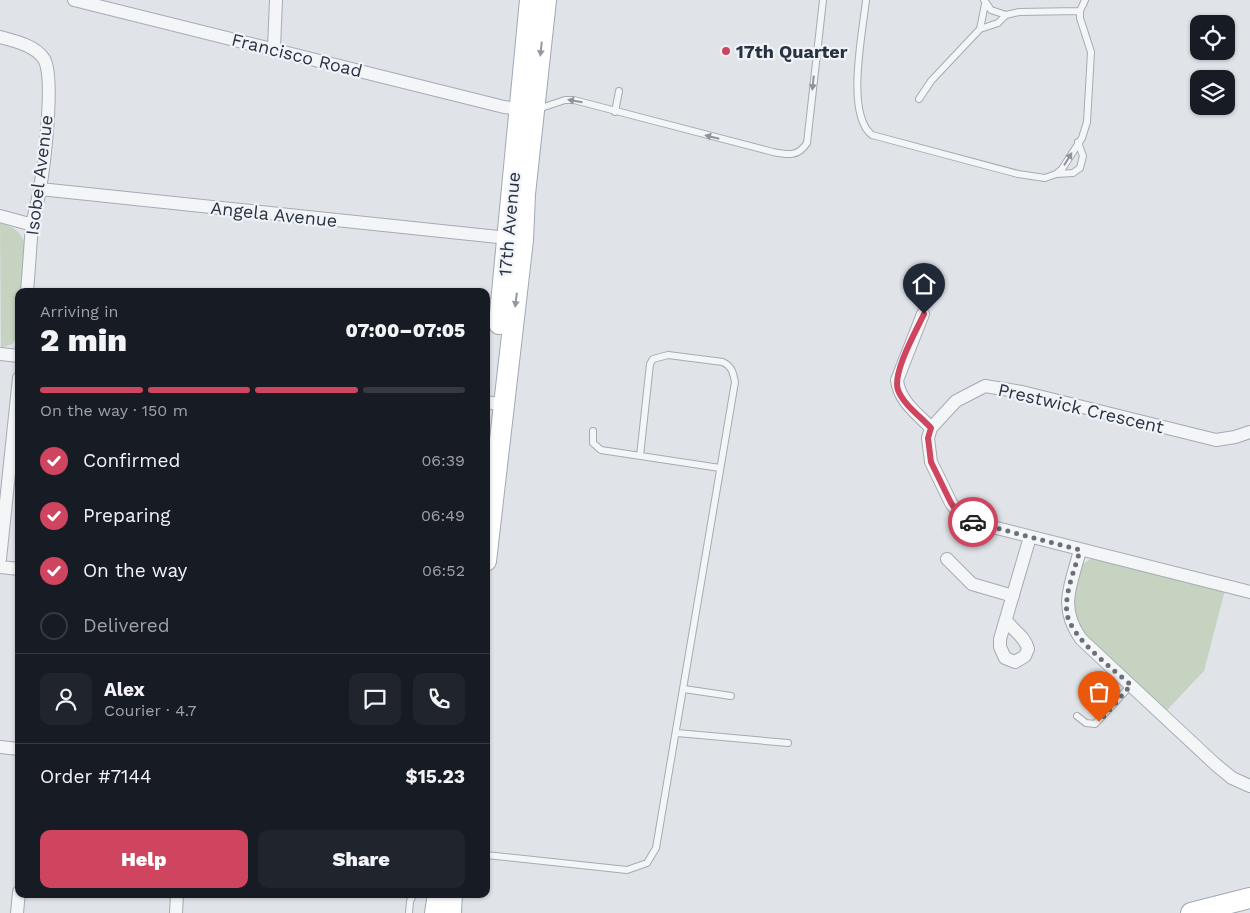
<!DOCTYPE html>
<html lang="en">
<head>
<meta charset="utf-8">
<style>
  body { margin:0; font-family:"Work Sans",sans-serif; background:#20242c; color:#f1f3f6; height:100vh; display:flex; flex-direction:column; font-size:19px; white-space:nowrap }
  * { box-sizing:border-box; margin:0 }
  p { font-size:16px; color:#9ea1a6 }
  .icon { flex:none; width:28px; height:28px; fill:none; stroke:currentColor; stroke-width:2; stroke-linecap:round; stroke-linejoin:round }
  .map { position:relative; flex:1; overflow:hidden }
  .details { position:absolute; left:15px; top:288px; width:475px; height:610px; display:flex; flex-direction:column; background:#171b24; border-radius:10px; box-shadow:0 1px 4px #0004 }
  .details>* { flex:none }
  .tools { position:absolute; left:1190px; top:15px; display:grid; gap:10px }
  .tools a { display:grid; place-items:center; width:45px; height:45px; border-radius:10px; background:#171b24; box-shadow:0 1px 4px #0004; font-size:25px }
  .pin { position:absolute; display:grid; place-items:center; width:42px; height:42px; color:#fff; margin:-51px -21px; border-radius:50% 50% 50% 0; rotate:-45deg; box-shadow:0 0 5px #0007 }
  .pin .icon { rotate:45deg }
  .courier { position:absolute; display:grid; place-items:center; width:50px; height:50px; margin:-25px; border:4px solid #cf445e; border-radius:50%; background:#fff; color:#222; box-shadow:0 1px 6px #0007 }
  .overview em { font-style:normal; font-weight:800 }
  .overview div { display:flex; flex-direction:column-reverse }
  .overview { display:flex; align-items:center; justify-content:space-between; height:85px; padding:0 25px }
  h1 { font-size:32px; font-weight:800; line-height:38px }
  .bar { display:grid; grid-template-columns:repeat(4,1fr); gap:8px 5px; align-content:center; height:60px; padding:0 25px }
  .bar i { height:6px; border-radius:4px; background:#363941 }
  .bar .active { background:#cf445e }
  .bar p { grid-column:span 4 }
  .line { display:flex; align-items:center; gap:12px; padding:0 25px; border-top:1px solid #363941 }
  .line div { flex:1 }
  .round { display:grid; place-items:center; flex:none; width:52px; height:52px; border-radius:10px; background:#20242c }
  ol { padding:0 25px; list-style:none }
  li { display:flex; align-items:center; gap:15px; height:55px }
  li p { margin-inline-start:auto }
  li .icon { padding:5px; border-radius:50%; background:#cf445e; color:#fff; stroke-width:4 }
  li:last-child { color:#9ea1a6 }
  li i { width:28px; height:28px; border:2px solid #363941; border-radius:50% }
  .primary-button { display:flex; gap:10px; margin-top:auto; padding:10px 25px }
  .primary-button a { flex:1; height:58px; border-radius:10px; background:#cf445e; color:#fff; font-size:20px; font-weight:800; line-height:58px; text-align:center }
  .primary-button a+a { background:#20242c; color:#f1f3f6 }
  .map>svg:first-child { display:block }
</style>
</head>
<body>
<div class="map">
<svg width="1250" height="913" viewBox="0 0 1250 913">
  <rect width="100%" height="100%" fill="#e0e4e9"/>
  <path fill="#c6d3c1" d="M0 223C37 232 24 262 21 291H19L16 339 12 344 1 348Z
    M1092 558 1225 590 1204 671 1166 711 1081 634 1071 609 1080 566Z"/>
  <g fill="none" stroke-linecap="round" stroke-linejoin="round">
    <defs>
      <path id="service" d="M866 0C863 31 845 114 872 135L1018 174 1045 178 1056 174 1062 169 1082 138 1087 122 1091 52 1080 18V11L1019 12 1006 15 991 10 984 0
        M1080 11 1085 0
        M980 29 998 23 1006 15
        M919 99 931 81 980 29 985 4
        M538 109 565 100H574L773 152C788 155 798 157 807 143L823 0
        M615 112 619 91
        M1056 174 1073 173 1080 168 1083 156 1078 142
        M593 431V443L601 450 720 468
        M684 689 731 696
        M1077 716 1086 723 1095 724 1131 685
        M677 733 788 743
        M486 855 627 870 647 863 656 848 735 382C733 372 732 367 723 362L668 355 653 359 650 364 640 456
        M409 913 410 901 414 894"/>
      <path id="minor" d="M74 0 504 107 521 109
        M0 37C14 41 35 45 44 59 55 77 44 165 40 189 38 201 34 214 32 226 30 248 29 270 27 291
        M274 48 276 0
        M40 189 508 238
        M0 216 33 225
        M923 314 897 380C899 401 918 414 931 428
        M0 354 19 356
        M486 402 504 405
        M1250 432 1235 437 1216 440 1022 392 985 386 956 401 931 428 928 438 931 462 951 503 956 510 973 522 1250 592
        M1080 550C1071 586 1058 606 1081 639L1215 764 1232 778 1250 786
        M0 559 19 378
        M947 559 972 584 1013 596
        M0 567 19 569
        M1006 620C1013 631 1025 636 1028 649L1025 656 1015 662 1005 658 1000 647V639L1030 537
        M0 747 19 749
        M17 913 19 892
        M176 913 177 894"/>
      <path id="primary" d="M499 324 530 0
        M486 561 523 240 525 194 546 0
        M435 913 438 894
        M451 913 452 894
        M1191 913 1250 898"/>
    </defs>
    <use href="#service" stroke="#a5abb3" stroke-width="8"/>
    <use href="#minor" stroke="#a5abb3" stroke-width="14"/>
    <use href="#primary" stroke="#9fa9b5" stroke-width="22"/>
    <use href="#service" stroke="#f3f5f7" stroke-width="6"/>
    <use href="#minor" stroke="#f3f5f7" stroke-width="12"/>
    <use href="#primary" stroke="#fff" stroke-width="20"/>
  </g>
  <defs><path id="oneway-solid" d="M-6-.8H1V-3.2L6.5 0L1 3.2V.8H-6Z" transform="scale(1.25)"/></defs>
  <g fill="#9498a0">
    <use href="#oneway-solid" transform="translate(541 49) rotate(96)"/>
    <use href="#oneway-solid" transform="translate(516 300) rotate(97)"/>
  </g>
  <g fill="#8e949c">
    <use href="#oneway-solid" transform="translate(813 83) rotate(96)"/>
    <use href="#oneway-solid" transform="translate(575 101) rotate(-170)"/>
    <use href="#oneway-solid" transform="translate(712 137) rotate(-166)"/>
    <use href="#oneway-solid" transform="translate(1068 159) rotate(-58)"/>
  </g>
  <g fill="none" stroke-linecap="round" stroke-linejoin="round">
    <path stroke="#69707c" stroke-width="5" stroke-dasharray="0 9" d="M973 522 1080 550C1075 569 1064 594 1067 614 1072 639 1112 668 1131 685L1099 722"/>
    <path stroke="#cf445e" stroke-width="6" d="M924 314C916 331 892 373 898 390 903 404 921 417 931 428L928 438 931 462 951 503 956 510 973 522"/>
  </g>
  <circle fill="#cf445e" stroke="#f0f3f7" stroke-width="2" cx="726" cy="51" r="5"/>
  <g text-anchor="middle" dominant-baseline="central" stroke-width="4.5" stroke-linejoin="round" paint-order="stroke">
    <g font-size="18" font-weight="bold" fill="#293241" stroke="#f0f3f7" text-anchor="start">
      <text x="736" y="51">17th Quarter</text>
    </g>
    <g font-size="18" fill="#293241" stroke="#f0f3f7">
      <text transform="translate(297 55) rotate(14)">Francisco Road</text>
      <text transform="translate(39 175) rotate(-83)">Isobel Avenue</text>
      <text transform="translate(274 214) rotate(6)">Angela Avenue</text>
      <text transform="translate(509 224) rotate(-85)">17th Avenue</text>
      <text transform="translate(1081 408) rotate(13)">Prestwick Crescent</text>
    </g>
  </g>
</svg>
<div class="tools">
<a><svg class="icon" aria-label="locate" viewBox="0 0 24 24"><circle cx="12" cy="12" r="6"/><path d="M12 2v4M12 18v4M2 12h4M18 12h4"/></svg></a>
<a><svg class="icon" aria-label="layers" viewBox="0 0 24 24"><path d="M12 4l9 5-9 5-9-5zM3 14l9 5 9-5"/></svg></a>
</div>
<div class="pin" style="left:1099px;top:722px;background:#ea580c"><svg class="icon" aria-label="bag" viewBox="0 0 24 24"><path d="M5 8h14l-1 12H6zM9 8a3 3 0 0 1 6 0"/></svg></div>
<div class="pin" style="left:924px;top:314px;background:#1f2937"><svg class="icon" aria-label="home" viewBox="0 0 24 24"><path d="M3 11l9-7 9 7M6 9v11h12V9"/></svg></div>
<div class="courier" style="left:973px;top:522px"><svg class="icon" aria-label="car" viewBox="0 0 24 24"><path d="M5 17H2v-5l4-1 3-4h7l3 4 3 1v5h-3M9 17h6M6 11h13"/><circle cx="7" cy="17" r="2"/><circle cx="17" cy="17" r="2"/></svg></div>
<section class="details">
<div class="overview"><div><h1>2 min</h1><p>Arriving in</p></div><em>07:00–07:05</em></div>
<div class="bar"><i class="active"></i><i class="active"></i><i class="active"></i><i></i><p>On the way · 150 m</p></div>
<ol>
<li><svg class="icon" aria-label="check" viewBox="0 0 24 24"><path d="M5 12l5 5 9-10"/></svg>Confirmed<p>06:39</p></li>
<li><svg class="icon" aria-label="check" viewBox="0 0 24 24"><path d="M5 12l5 5 9-10"/></svg>Preparing<p>06:49</p></li>
<li><svg class="icon" aria-label="check" viewBox="0 0 24 24"><path d="M5 12l5 5 9-10"/></svg>On the way<p>06:52</p></li>
<li><i></i>Delivered</li>
</ol>
<div class="line" style="height:90px"><a class="round"><svg class="icon" aria-label="person" viewBox="0 0 24 24"><circle cx="12" cy="8" r="4"/><path d="M4 21q1-7 8-7t8 7"/></svg></a><div><b>Alex</b><p>Courier · 4.7</p></div><a class="round"><svg class="icon" aria-label="chat" viewBox="0 0 24 24"><path d="M4 5h16v11H9l-5 4z"/></svg></a><a class="round"><svg class="icon" aria-label="phone" viewBox="0 0 24 24"><path d="M5 4h4l2 5-3 2q2 4 5 5l2-3 5 2v4C11 20 4 13 5 4z"/></svg></a></div>
<div class="line" style="height:65px"><div>Order #7144</div><b>$15.23</b></div>
<div class="primary-button"><a>Help</a><a>Share</a></div>
</section>
</div>
</body>
</html>
